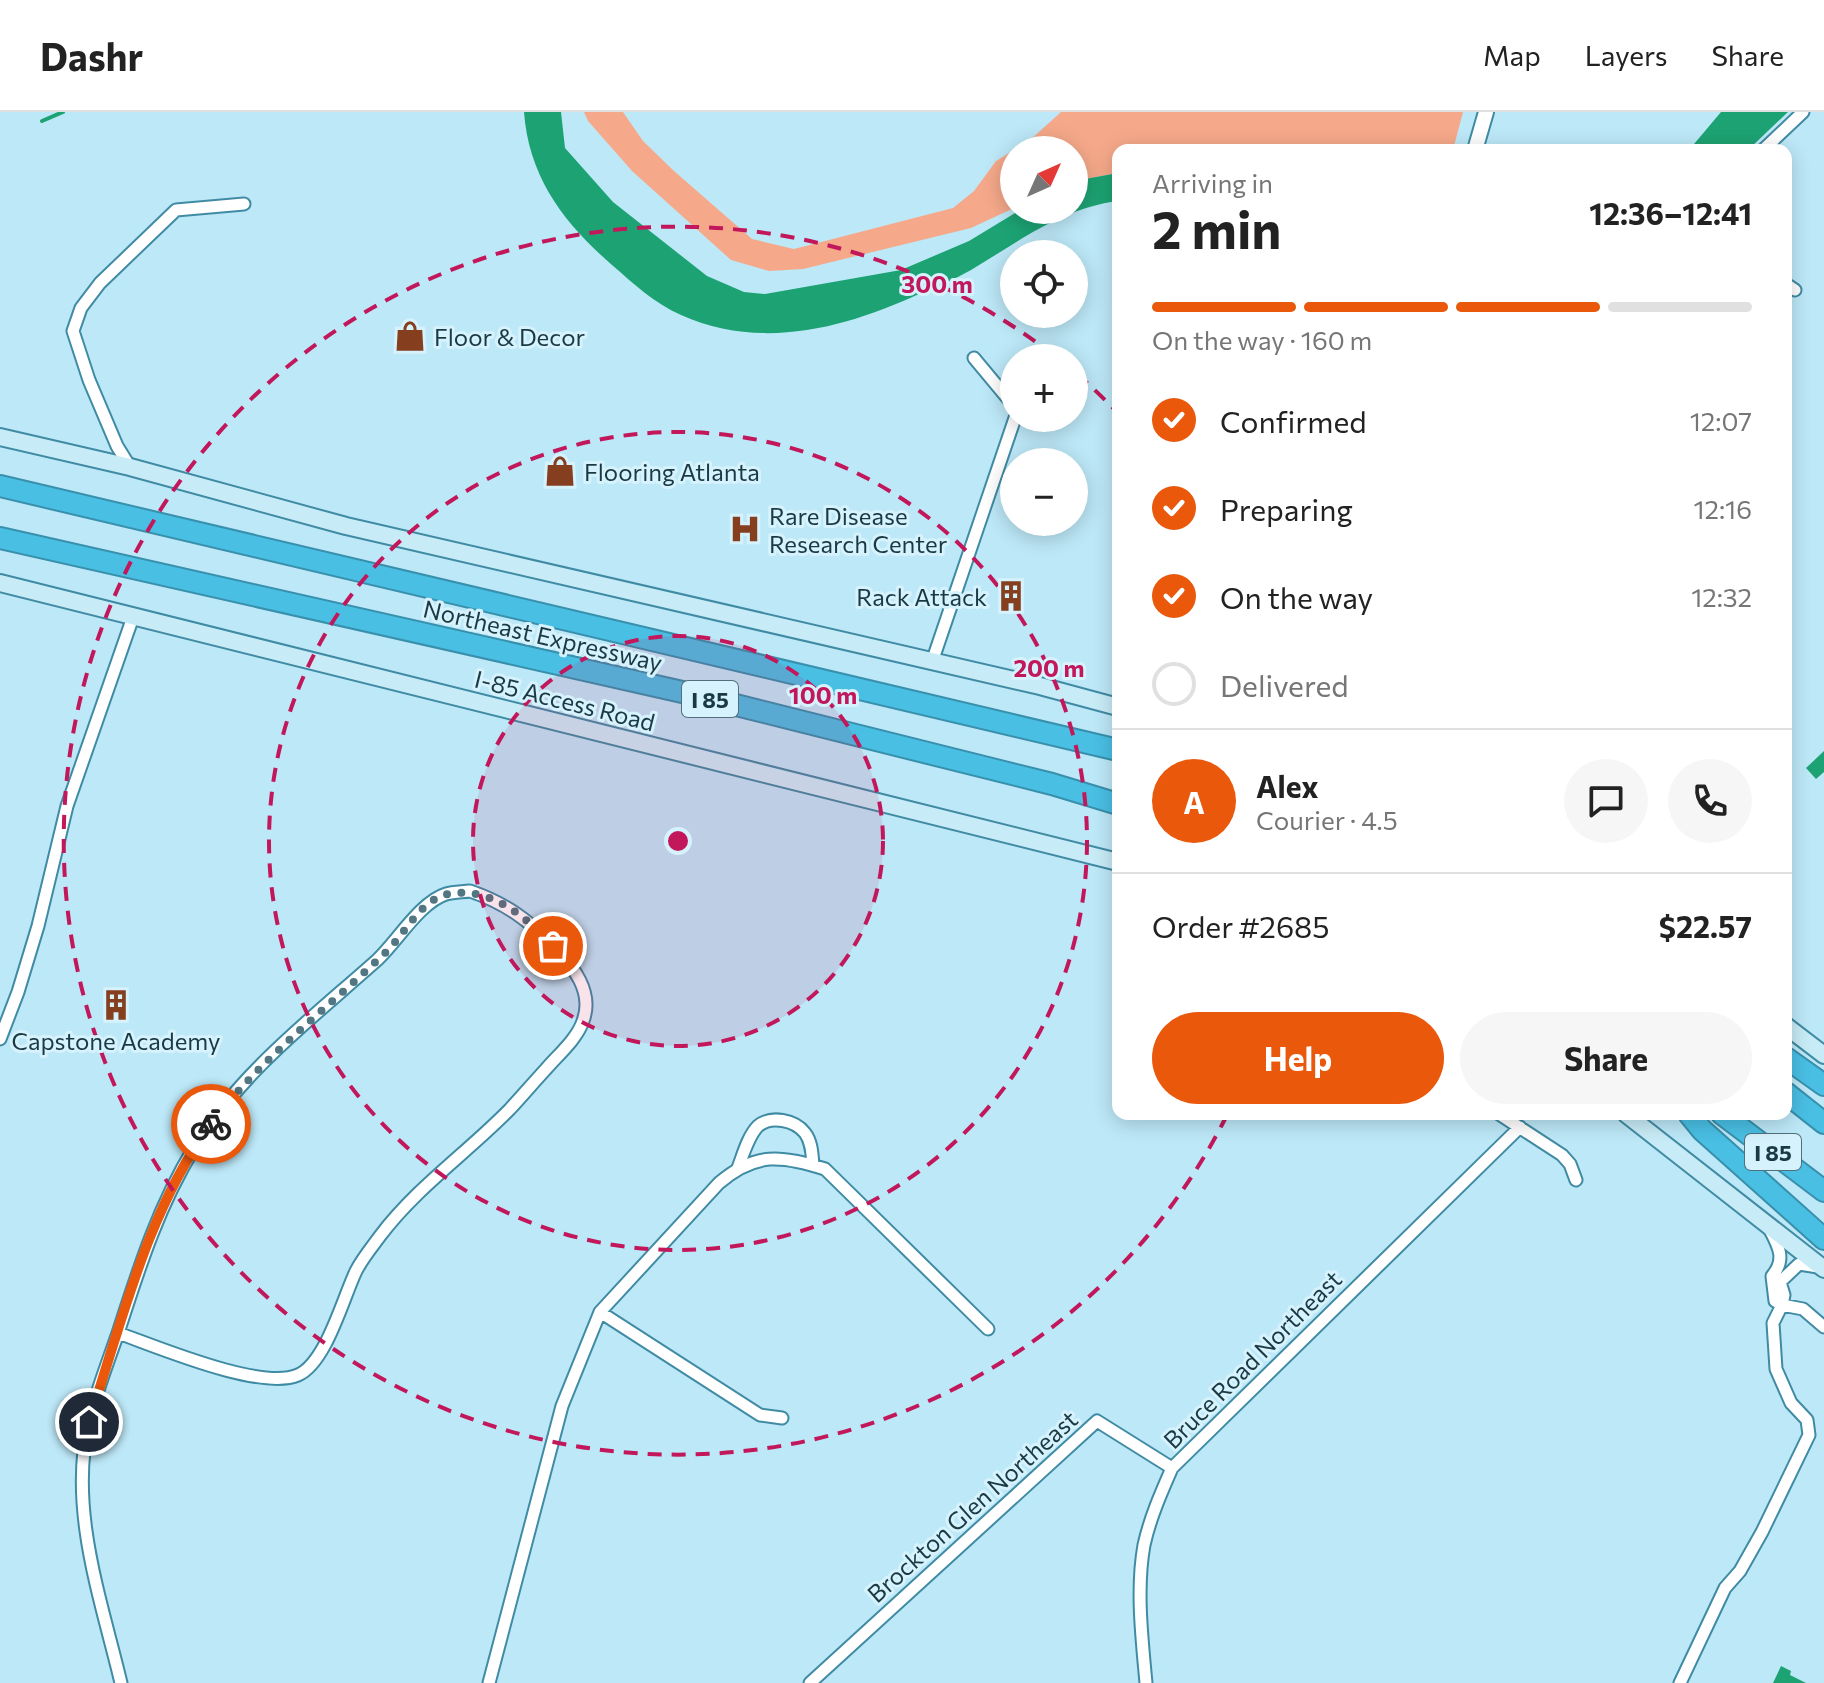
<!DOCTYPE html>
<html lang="en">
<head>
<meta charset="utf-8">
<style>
  body { margin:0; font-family:Commissioner,sans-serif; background:#f6f6f6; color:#222; height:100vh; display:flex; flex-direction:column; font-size:30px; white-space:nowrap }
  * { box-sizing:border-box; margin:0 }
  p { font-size:26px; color:#767676 }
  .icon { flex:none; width:44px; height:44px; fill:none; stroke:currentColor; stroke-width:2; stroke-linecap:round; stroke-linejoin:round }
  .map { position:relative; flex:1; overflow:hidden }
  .panel { position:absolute; left:1112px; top:32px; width:680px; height:976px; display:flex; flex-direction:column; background:#fff; border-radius:16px; box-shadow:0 4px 20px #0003 }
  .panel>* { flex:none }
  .needle { width:52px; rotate:45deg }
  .buttons { position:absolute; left:1000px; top:24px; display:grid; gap:16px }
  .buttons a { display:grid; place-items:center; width:88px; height:88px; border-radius:50%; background:#fff; box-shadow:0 4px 20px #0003; font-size:40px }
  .pin { position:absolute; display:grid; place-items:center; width:68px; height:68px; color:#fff; margin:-34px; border:4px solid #fff; border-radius:50%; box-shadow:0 2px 8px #0007 }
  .courier { position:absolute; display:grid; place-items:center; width:80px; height:80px; margin:-40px; border:6px solid #ea580c; border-radius:50%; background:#fff; color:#222; box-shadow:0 2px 10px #0007 }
  .overview em { font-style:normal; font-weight:700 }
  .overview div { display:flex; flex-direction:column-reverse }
  .overview { display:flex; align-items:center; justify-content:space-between; height:136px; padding:0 40px }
  h1 { font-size:52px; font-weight:700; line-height:60px }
  .bar { display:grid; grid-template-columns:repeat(4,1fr); gap:12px 8px; align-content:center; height:96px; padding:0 40px }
  .bar i { height:10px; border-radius:6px; background:#e0e0e0 }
  .bar .current { background:#ea580c }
  .bar p { grid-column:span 4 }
  .line { display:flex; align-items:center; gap:20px; padding:0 40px; border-top:2px solid #e0e0e0 }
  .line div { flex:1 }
  .round { display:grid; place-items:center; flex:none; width:84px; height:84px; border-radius:42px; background:#f6f6f6 }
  ol { padding:0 40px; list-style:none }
  li { display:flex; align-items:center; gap:24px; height:88px }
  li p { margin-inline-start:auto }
  li .icon { padding:8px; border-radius:50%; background:#ea580c; color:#fff; stroke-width:4 }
  li:last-child { color:#767676 }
  li i { width:44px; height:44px; border:4px solid #e0e0e0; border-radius:50% }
  .action { display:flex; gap:16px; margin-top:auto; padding:16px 40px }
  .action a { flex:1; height:92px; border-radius:48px; background:#ea580c; color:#fff; font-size:32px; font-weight:700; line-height:92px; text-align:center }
  .action a+a { background:#f6f6f6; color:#222 }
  header { display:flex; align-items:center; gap:48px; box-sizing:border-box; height:112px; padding:0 40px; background:#fff; border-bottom:2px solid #e0e0e0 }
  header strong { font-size:38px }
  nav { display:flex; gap:44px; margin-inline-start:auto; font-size:28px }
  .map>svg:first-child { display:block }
</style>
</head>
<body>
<header>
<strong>Dashr</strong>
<nav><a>Map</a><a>Layers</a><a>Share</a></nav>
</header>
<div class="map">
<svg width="1824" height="1571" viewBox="0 0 1824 1571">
  <rect width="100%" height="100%" fill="#bde8f8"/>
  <path fill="#f6a98a" d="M584 0H623L643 29 674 59 752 127 794 137 953 96 974 79 996 49 1030 28 1061 0H1463L1453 38H1118V61L1074 69V38H1014V96L971 116 803 157 769 159 731 148 632 59 588 9Z"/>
  <path fill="#1da373" d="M524 0H561L565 36 613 90 707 164 744 180 765 182 901 158 969 129 1020 98H1074V69L1118 61V89C1062 96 1018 130 971 158 955 167 938 174 921 181 846 216 761 239 681 203 654 191 634 172 612 153 564 111 529 66 524 0Z
    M1721 0H1788L1748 38H1689Z
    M1824 639V660L1816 667 1806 656Z
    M1781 1554 1791 1559 1790 1563 1806 1571H1773Z"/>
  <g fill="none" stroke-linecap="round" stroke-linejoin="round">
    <path stroke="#1da373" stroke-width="4" d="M42 9 63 0"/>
    <defs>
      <path id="minor" d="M1763 38 1803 0
        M1786 172 1795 178
        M974 246 1014 294
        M130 355 117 334 89 268 73 219 81 196 100 171 176 98 244 92
        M932 550 1015 306
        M470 779C505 791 529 808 554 835 573 854 594 880 583 909 577 927 558 943 546 957 534 970 522 984 510 997 467 1041 417 1075 380 1124 372 1135 362 1147 356 1159 343 1186 326 1251 298 1263 261 1279 158 1235 118 1221 139 1156 158 1095 194 1036 239 962 312 906 376 849 396 831 420 790 446 782 453 780 462 780 470 779Z
        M0 927 18 880 38 814 67 694 133 505
        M1499 1002 1562 1043 1570 1052 1576 1068
        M738 1056C743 1043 748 1024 758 1014 771 1003 795 1008 805 1021 812 1030 812 1043 813 1053
        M1770 1118C1779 1135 1786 1148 1772 1164L1775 1189 1782 1193 1784 1183 1780 1170 1799 1152 1818 1155
        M600 1200 760 1303 782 1306
        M118 1221C108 1250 96 1280 89 1310 68 1396 101 1487 121 1571
        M489 1571 562 1294 600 1200 719 1071C755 1040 782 1043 825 1057L988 1217
        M810 1571 1097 1309 1172 1356
        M1146 1571C1142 1527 1136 1477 1144 1433 1150 1406 1161 1381 1172 1356L1520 1015
        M1680 1571 1725 1476 1740 1459 1762 1420 1809 1323 1807 1308 1791 1291 1776 1257 1773 1211 1782 1193 1803 1197 1824 1215"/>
      <path id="tertiary" d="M1475 38 1486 0"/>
      <path id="secondary" d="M0 325 130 355 346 414 1040 574 1118 595
        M0 471 1118 750
        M1786 914 1824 943
        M1626 1002 1824 1157"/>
      <path id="motorway" d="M0 374 1118 638
        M0 426 700 584 1052 672 1118 692
        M1786 946 1824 973
        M1786 981 1824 1011
        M1689 1002 1702 1018 1824 1127
        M1722 1002 1824 1079"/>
    </defs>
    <use href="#minor" stroke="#408ba4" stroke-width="15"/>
    <use href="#tertiary" stroke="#408ba4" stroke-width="18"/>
    <use href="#secondary" stroke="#408ba4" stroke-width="20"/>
    <use href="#motorway" stroke="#3890ac" stroke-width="24"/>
    <use href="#minor" stroke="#fff" stroke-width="11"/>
    <use href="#tertiary" stroke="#fff" stroke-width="14"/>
    <use href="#secondary" stroke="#c8ecf7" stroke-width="16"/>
    <use href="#motorway" stroke="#49bfe4" stroke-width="20"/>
  </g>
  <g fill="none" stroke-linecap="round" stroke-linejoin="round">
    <path stroke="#527682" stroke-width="8" stroke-dasharray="0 14.4" d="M211 1012C261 946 327 897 386 840 405 822 421 787 448 782 491 774 526 805 553 834"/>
    <path stroke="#ea580c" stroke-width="10" d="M89 1310C122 1209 147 1099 211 1012"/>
  </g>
  <circle cx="678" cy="729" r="205" fill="#c2185b" fill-opacity=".12"/>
  <g fill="none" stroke="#c2185b" stroke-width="4" stroke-dasharray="14 10">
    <circle cx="678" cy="729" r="205"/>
    <circle cx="678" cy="729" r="409"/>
    <path d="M1227 1003A614 614 0 1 1 1056 245M1077 262A614 614 0 0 1 1116 299"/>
  </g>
  <defs>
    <symbol id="shop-bare" viewBox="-9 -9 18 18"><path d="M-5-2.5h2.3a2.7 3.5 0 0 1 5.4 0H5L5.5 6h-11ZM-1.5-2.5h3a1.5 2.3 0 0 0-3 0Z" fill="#853e1e" stroke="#d6f2fd" stroke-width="2.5" paint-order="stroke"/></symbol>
    <symbol id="hospital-bare" viewBox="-9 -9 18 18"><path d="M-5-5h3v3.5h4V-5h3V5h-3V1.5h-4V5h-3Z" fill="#853e1e" stroke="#d6f2fd" stroke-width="2.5" paint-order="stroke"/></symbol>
    <symbol id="building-bare" viewBox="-9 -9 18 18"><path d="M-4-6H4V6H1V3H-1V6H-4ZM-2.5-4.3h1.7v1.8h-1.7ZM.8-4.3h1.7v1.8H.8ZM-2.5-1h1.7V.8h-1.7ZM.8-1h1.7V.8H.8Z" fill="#853e1e" stroke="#d6f2fd" stroke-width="2.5" paint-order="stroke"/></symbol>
  </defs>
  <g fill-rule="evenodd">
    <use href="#shop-bare" x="388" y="202" width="44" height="44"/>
    <use href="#shop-bare" x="538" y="337" width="44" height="44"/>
    <use href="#hospital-bare" x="723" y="395" width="44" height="44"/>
    <use href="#building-bare" x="989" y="462" width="44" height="44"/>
    <use href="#building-bare" x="94" y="871" width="44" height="44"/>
  </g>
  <g text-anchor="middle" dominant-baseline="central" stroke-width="6" stroke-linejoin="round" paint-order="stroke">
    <g fill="#d6f2fd" stroke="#52707b" stroke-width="2">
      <rect x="682" y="569" width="56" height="36" rx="6"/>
      <rect x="1745" y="1022" width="56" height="36" rx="6"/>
    </g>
    <g font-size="22" font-weight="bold" fill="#193943">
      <text x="710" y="587">I 85</text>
      <text x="1773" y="1040">I 85</text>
    </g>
    <g font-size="24" fill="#193943" stroke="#d6f2fd" text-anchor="start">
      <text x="434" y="224">Floor &amp; Decor</text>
      <text x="584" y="359">Flooring Atlanta</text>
      <text x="769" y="403">Rare Disease<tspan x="769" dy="28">Research Center</tspan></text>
      <text x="987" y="484" text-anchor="end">Rack Attack</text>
      <text x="116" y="928" text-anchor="middle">Capstone Academy</text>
    </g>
    <g font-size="24" fill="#193943" stroke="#d6f2fd">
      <text transform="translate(543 523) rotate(13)">Northeast Expressway</text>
      <text transform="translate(565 588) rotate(14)">I-85 Access Road</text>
      <text transform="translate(1252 1247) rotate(-45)">Bruce Road Northeast</text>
      <text transform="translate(972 1394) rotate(-42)">Brockton Glen Northeast</text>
    </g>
  </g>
  <circle cx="678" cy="729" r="12" fill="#c2185b" stroke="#d6f2fd" stroke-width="4"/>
  <g font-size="24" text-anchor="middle" font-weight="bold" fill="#c2185b" stroke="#d6f2fd" stroke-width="6" stroke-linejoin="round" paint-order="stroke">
    <text x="937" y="181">300 m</text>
    <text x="1049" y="565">200 m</text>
    <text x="823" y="592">100 m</text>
  </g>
</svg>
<div class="buttons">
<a><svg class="needle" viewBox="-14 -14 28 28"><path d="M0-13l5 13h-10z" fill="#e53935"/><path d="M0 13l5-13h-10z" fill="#767676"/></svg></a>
<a><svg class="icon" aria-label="locate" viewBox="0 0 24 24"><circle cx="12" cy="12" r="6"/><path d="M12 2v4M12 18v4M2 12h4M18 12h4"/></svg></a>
<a>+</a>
<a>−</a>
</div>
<div class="pin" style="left:553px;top:834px;background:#ea580c"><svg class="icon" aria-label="bag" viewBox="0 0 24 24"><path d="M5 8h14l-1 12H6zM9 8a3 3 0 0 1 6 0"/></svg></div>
<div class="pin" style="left:89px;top:1310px;background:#1f2937"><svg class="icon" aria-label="home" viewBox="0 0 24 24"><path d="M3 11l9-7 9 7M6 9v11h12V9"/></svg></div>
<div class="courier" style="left:211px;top:1012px"><svg class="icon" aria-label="bike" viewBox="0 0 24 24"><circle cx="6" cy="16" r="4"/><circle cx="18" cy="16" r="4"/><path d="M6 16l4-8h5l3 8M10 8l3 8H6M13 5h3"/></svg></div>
<section class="panel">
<div class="overview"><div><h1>2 min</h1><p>Arriving in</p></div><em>12:36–12:41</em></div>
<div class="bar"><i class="current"></i><i class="current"></i><i class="current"></i><i></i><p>On the way · 160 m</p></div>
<ol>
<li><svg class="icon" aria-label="check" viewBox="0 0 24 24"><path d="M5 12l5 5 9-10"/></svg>Confirmed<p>12:07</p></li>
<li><svg class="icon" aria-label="check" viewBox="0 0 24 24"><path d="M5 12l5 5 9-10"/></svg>Preparing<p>12:16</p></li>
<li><svg class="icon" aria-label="check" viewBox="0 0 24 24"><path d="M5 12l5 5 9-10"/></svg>On the way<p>12:32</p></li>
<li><i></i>Delivered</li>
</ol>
<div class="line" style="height:144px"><b class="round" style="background:#ea580c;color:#fff">A</b><div><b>Alex</b><p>Courier · 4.5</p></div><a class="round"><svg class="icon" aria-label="chat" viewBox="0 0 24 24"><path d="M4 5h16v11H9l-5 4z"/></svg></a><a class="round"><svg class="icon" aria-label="phone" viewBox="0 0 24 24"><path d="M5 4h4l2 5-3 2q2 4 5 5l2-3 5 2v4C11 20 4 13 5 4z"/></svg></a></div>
<div class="line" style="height:104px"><div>Order #2685</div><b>$22.57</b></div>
<div class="action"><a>Help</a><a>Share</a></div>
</section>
</div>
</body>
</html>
